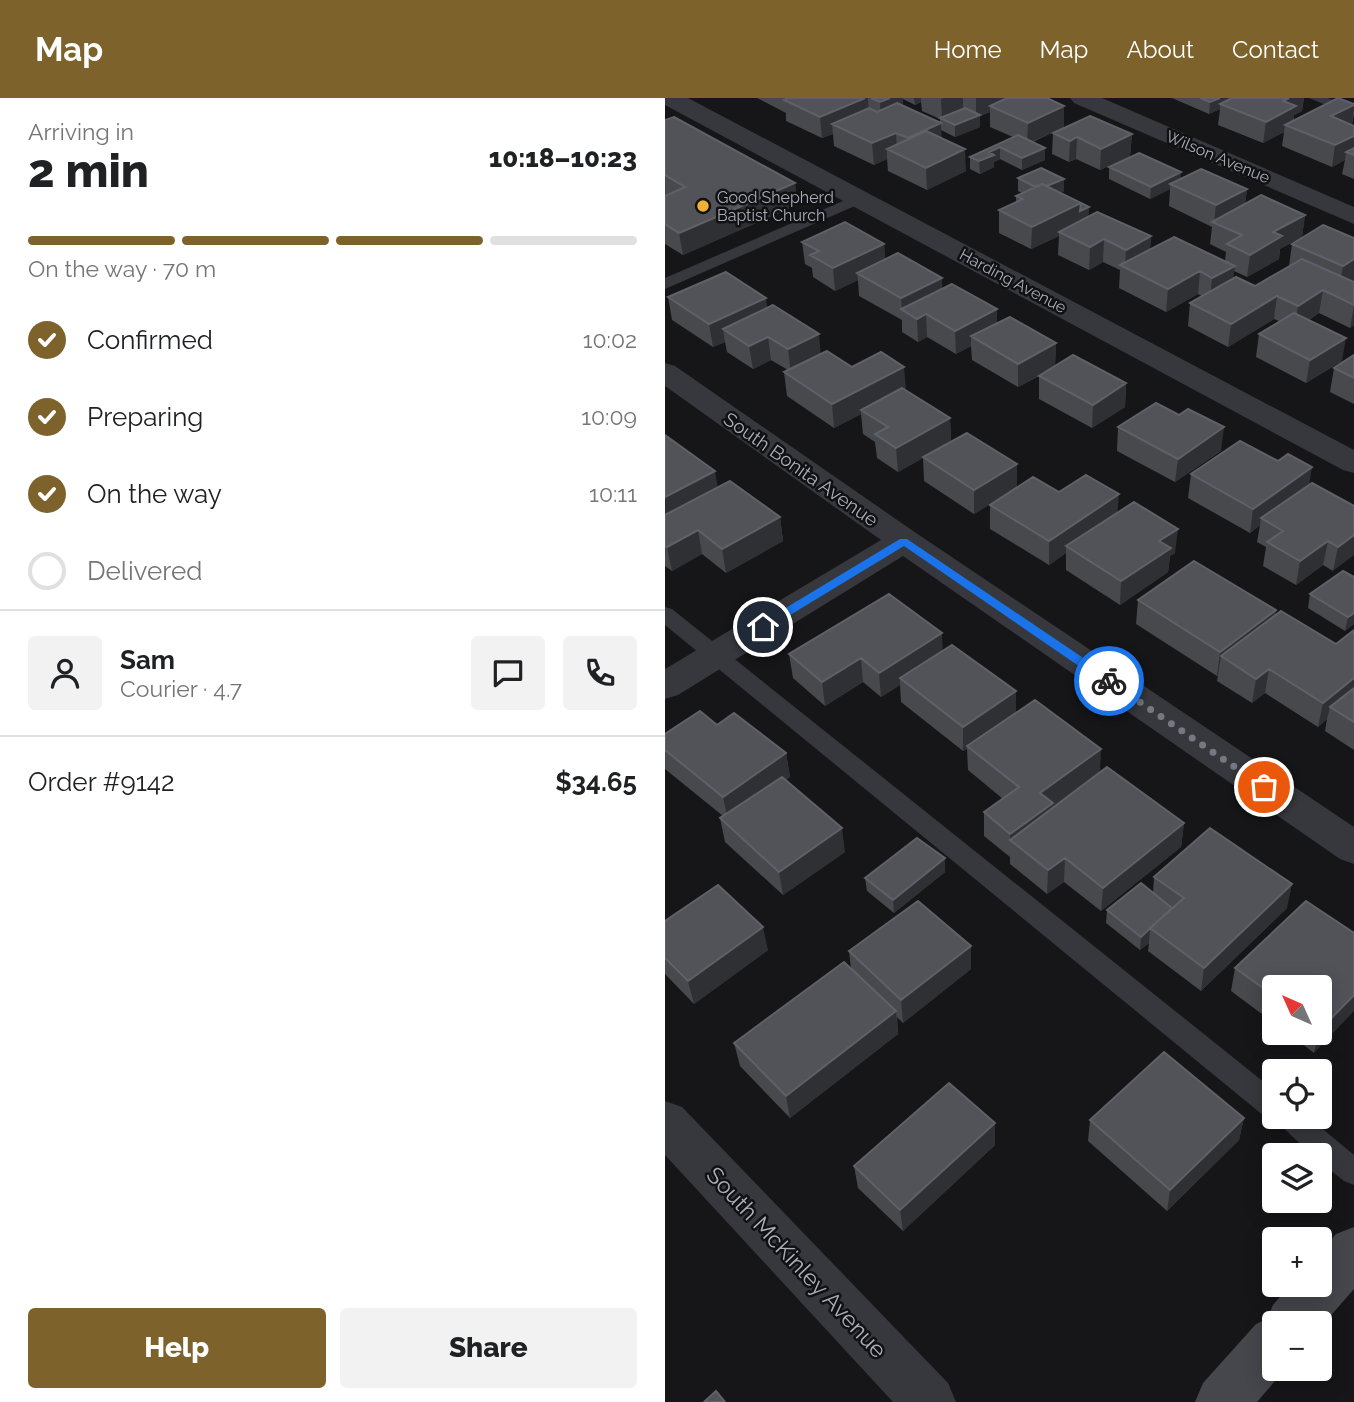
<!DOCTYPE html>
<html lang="en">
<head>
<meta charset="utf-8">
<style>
  body { margin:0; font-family:Raleway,sans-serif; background:#f2f2f2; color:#202124; height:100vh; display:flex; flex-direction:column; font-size:26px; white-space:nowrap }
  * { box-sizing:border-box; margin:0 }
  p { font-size:23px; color:#757577 }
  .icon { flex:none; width:38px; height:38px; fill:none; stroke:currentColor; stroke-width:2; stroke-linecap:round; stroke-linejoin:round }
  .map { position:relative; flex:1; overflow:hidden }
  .side { display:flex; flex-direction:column; background:#fff; width:665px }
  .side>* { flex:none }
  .needle { width:46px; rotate:315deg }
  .tools { position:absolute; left:597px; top:877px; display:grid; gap:14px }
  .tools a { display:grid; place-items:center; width:70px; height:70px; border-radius:7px; background:#fff; box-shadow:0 4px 18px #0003; font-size:35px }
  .pin { position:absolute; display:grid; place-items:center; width:60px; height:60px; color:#fff; margin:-30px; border:4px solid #fff; border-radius:50%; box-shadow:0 2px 7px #0007 }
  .courier { position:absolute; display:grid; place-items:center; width:70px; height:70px; margin:-35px; border:5px solid #1a73e8; border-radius:50%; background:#fff; color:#222; box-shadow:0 2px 9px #0007 }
  .summary em { font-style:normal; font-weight:800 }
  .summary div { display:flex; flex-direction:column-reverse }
  .summary { display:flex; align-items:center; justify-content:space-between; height:119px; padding:0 28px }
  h1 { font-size:46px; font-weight:800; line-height:52px }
  .bar { display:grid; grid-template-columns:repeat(4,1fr); gap:10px 7px; align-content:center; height:84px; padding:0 28px }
  .bar i { height:9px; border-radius:5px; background:#e0e0e0 }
  .bar .current { background:#7e622b }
  .bar p { grid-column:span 4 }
  .line { display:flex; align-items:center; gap:18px; padding:0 28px; border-top:2px solid #e0e0e0 }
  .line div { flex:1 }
  .round { display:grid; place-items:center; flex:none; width:74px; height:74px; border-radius:7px; background:#f2f2f2 }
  ol { padding:0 28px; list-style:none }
  li { display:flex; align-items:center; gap:21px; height:77px }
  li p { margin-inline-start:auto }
  li .icon { padding:7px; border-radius:50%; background:#7e622b; color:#fff; stroke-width:4 }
  li:last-child { color:#757577 }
  li i { width:38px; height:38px; border:4px solid #e0e0e0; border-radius:50% }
  .cta { display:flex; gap:14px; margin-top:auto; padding:14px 28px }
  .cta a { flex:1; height:80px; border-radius:7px; background:#7e622b; color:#fff; font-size:28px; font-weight:800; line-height:80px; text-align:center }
  .cta a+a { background:#f2f2f2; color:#202124 }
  header { display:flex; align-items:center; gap:42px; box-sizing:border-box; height:98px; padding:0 35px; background:#7e622b; color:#fff }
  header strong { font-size:33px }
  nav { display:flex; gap:38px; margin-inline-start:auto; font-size:24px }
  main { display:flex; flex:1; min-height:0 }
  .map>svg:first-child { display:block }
</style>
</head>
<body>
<header>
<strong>Map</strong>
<nav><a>Home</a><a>Map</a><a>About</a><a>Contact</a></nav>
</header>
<main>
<section class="side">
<div class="summary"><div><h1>2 min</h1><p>Arriving in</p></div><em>10:18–10:23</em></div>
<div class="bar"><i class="current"></i><i class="current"></i><i class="current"></i><i></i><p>On the way · 70 m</p></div>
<ol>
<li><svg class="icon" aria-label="check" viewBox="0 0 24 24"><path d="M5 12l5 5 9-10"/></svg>Confirmed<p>10:02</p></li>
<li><svg class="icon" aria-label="check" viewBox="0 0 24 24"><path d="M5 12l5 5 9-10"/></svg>Preparing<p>10:09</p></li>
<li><svg class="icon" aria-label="check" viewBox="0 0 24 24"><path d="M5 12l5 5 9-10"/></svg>On the way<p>10:11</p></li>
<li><i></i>Delivered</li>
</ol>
<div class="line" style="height:126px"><a class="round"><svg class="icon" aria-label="person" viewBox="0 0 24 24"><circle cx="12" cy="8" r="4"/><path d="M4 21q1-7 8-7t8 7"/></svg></a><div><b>Sam</b><p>Courier · 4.7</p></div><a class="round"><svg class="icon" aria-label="chat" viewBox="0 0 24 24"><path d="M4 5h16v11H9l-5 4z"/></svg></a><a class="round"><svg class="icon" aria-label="phone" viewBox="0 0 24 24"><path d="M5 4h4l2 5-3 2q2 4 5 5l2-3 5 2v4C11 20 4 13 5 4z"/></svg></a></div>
<div class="line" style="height:91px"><div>Order #9142</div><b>$34.65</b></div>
<div class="cta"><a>Help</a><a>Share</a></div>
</section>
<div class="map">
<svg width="689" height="1304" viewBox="0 0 689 1304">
  <rect width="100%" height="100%" fill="#161618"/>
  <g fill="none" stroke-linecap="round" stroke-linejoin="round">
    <path fill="#37383d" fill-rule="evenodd" d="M644 0H663L689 10V19Z
      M194 96 202 101 199 104 0 191V180Z
      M0 509 7 511 609 992V1018H642L689 1057V1087L679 1083 654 1063V1057H647L609 1021 599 1018 0 527Z"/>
    <path fill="#37383d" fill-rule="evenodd" d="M0 0H23L689 352V375L678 372 0 7Z
      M405 0H437L689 109V126L409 5Z
      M0 265 10 268 251 435 689 729V766L675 761 238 458 13 597 0 601V571L216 442 0 288Z
      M0 1003 17 1009 283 1285 291 1304H228L0 1057Z"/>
    <path fill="#45474d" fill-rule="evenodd" d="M689 1129V1191L654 1231V1225H609V1270H621L592 1304H530L538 1285 591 1226 602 1221 608 1207 626 1186H654V1155L671 1136Z"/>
  </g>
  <path fill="#47494d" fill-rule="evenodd" d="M92 0H382L399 8V29L368 44 380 62 357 72 335 61 329 64V69L315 76 305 71V59L348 39 325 29V14L315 18V29L290 39 276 32V40L301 73 262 92 223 73 222 61 209 67 169 48 168 36 157 40 121 23V15ZM238 1 250 7 256 4 257 13 275 21V24L238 8Z
    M507 0H639L637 13 629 17V23L689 14 687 27 689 28V81L677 76 680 62 667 69 617 48 619 34 598 45 553 27 555 11 544 16Z
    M0 22 130 85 132 107 18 157 0 146Z
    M388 35 467 36 465 58 435 72 411 61 404 64 387 56Z
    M444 69 582 91 580 106 640 117 637 139 615 151 614 161 582 179 569 173 568 180 590 188 624 168 627 146 689 140V182L687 183 689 184V227L685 230 654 215 644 222 677 263 641 285 591 259 594 236 614 223 609 221 563 249 523 228 525 205 537 198 533 196 501 214 454 190 455 172 438 164 424 172 393 157 394 138 366 151 334 135V112L351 104V98L357 95 353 93V80L399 81V93L395 95 424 109 423 119 486 138 485 152 560 163 561 154 545 146 547 129 504 108 505 91 485 101 444 81Z
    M137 144 219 146 220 162 277 191 332 211V225L391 245 390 268 461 285 460 309 427 330 374 301V278L376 277 353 289 307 262 306 248 291 256 262 239 253 244 237 234V222L194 198 193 182 170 193 148 179 147 170 140 166Z
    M3 199 103 210 156 256 187 269 241 292 285 320 286 344 352 389 394 394 452 415 510 455 505 458 503 474 455 507 401 472V455L384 467 325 431V407L341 396 309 416 259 383 258 360 233 374 212 360 210 344 198 336 196 316 169 330 122 298 119 274 123 272 106 262 88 271 62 254 60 244 48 249 7 222Z
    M689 257V306L665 294 669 270Z
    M453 329 556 353 510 384 452 353Z
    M0 337 53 389 115 419 118 443 61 475 37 456 7 473 0 468Z
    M526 376 644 387 689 408 668 473 658 467 631 487 598 468 601 449 592 444 595 427 585 435 523 400Z
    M678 473 689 526 680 533 643 510 645 496Z
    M473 502 611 512 610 518 671 546 689 532V652L660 633 662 621 653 629 600 595 587 605 552 583 553 577 552 578 471 526Z
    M278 552 351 593V615L435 674 519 725 516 749 436 813 399 784 382 796 345 766V759L319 738V714L338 701 303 672 302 651 298 653 236 604 235 587 216 599 198 584 160 608 128 580 124 556Z
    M52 627 121 655 125 679 121 682 180 754 118 797 60 744 55 720 58 718 0 671V636Z
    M280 760V774L229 815 202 793 200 780Z
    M489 779 622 810 536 893 483 853 484 845 475 852 441 825 442 812 488 795Z
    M0 823 103 852 29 906 0 876Z
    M689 835 649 955 622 934H654V889H609V925L566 893 570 870Z
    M306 848V871L238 925 232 919 233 936 125 1020 75 968 69 945 186 871 184 853Z
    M579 1020 574 1042 502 1113 423 1043 425 1022Z
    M330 1025V1047L238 1133 193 1090 189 1068Z"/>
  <path fill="#2f3033" d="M200 0H203L204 20 167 26 168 36 157 40 155 19Z
    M225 0H238V16L216 26 215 4Z
    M249 0H256V4L250 7Z
    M279 0H298V14L277 21 276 1Z
    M311 0H344L325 8V14L315 18V29L290 39V27L311 19Z
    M555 0H573L555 6V11L544 16 545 4Z
    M624 0H639L637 13 629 17 628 29 620 27 619 34 598 45 601 24 618 3Z
    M689 7 687 27 666 18Z
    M399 8V29L362 46 363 25Z
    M276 25 277 46 244 62 243 40Z
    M231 35 232 56 222 51V61L209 67 207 45Z
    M467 36 465 58 435 72 436 51Z
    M689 38V57L681 54 680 62 667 69 670 47Z
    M412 39 411 61 404 64 405 43Z
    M335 49V61L329 64V69L315 76 314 63 324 54Z
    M380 50V62L357 72V60Z
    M300 51 301 73 262 92 261 70Z
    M516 74 515 86H505V91L485 101 486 89Z
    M399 81V93L375 104V92Z
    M130 85 132 107 18 157 14 135Z
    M582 91 579 114 549 124 551 107Z
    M416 105 424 109 423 121 394 134V138L366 151 367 129Z
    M640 117 637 139 615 151 614 161 582 179 585 157 608 134Z
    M486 138 484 161 460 170 461 152Z
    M439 141 438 164 424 172 425 149Z
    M219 146 221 169 192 175 193 182 170 193 168 170Z
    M689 161V182L674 191 678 168Z
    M570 168 567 190 545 203 547 180Z
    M535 173 533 196 501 214 503 191Z
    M277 180 278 203 237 212 236 200Z
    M658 192 654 215 630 231 633 208Z
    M612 198 609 221 563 249 566 226Z
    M101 200 104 223 58 231 60 244 48 249 44 226Z
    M689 208V227L685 230Z
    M332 211V234L306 238V248L291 256 290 233Z
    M261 216 262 239 253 244 252 221Z
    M154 236 156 259 126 275 123 251Z
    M103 239 106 262 88 271 84 248Z
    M681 240 677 263 641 285 645 262Z
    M391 245 390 269 353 289V266Z
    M239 269 241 292 196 312V316L169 330 167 306Z
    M461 285 460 309 427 330 428 307Z
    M285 320 286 344 233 374 231 350Z
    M559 329 556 353 510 384 513 361Z
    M352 366V390L309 416V392Z
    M647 369 643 393 596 420 595 427 585 435 588 411Z
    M50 373 54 397 0 436V399Z
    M454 396 452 419 401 448V455L384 467V443Z
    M115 419 118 443 61 475 57 451Z
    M513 431 510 455 505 458 503 474 455 507 456 483 494 443Z
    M33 432 37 456 7 473 2 449Z
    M689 437V457L668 473 673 449Z
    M663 443 658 467 631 487 635 463Z
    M611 512 607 536 556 558 553 577 552 578 555 554Z
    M689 515V526L680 533 683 519Z
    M277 535 278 560 235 580V587L216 599 214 575Z
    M196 560 198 584 160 608 157 584Z
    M604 571 600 595 587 605 591 581Z
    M689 580V600L665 609 662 621 653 629 658 605Z
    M351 593V617L302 648V651L298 653V629Z
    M436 651 435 675 345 742V736L375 695Z
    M121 655 125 679 63 723 58 699Z
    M519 725 516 749 436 813 438 790Z
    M177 730 180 754 118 797 114 774Z
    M280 760V774L229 815 228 802Z
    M400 760 399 784 382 796 383 772Z
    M627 786 622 810 536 893 539 870Z
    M98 829 103 852 29 906 23 883Z
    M485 832 484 845 475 852 476 839Z
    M306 848V871L238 925 236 902Z
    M689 897V913L649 955 655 932Z
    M231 913 233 936 125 1020 121 998Z
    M579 1020 574 1042 502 1113 505 1092Z
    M330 1025V1047L238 1133 235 1112Z"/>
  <path fill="#525359" stroke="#5f6168" stroke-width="2" d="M123 0H200L155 19 119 2Z
    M206 0H225L215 4Z
    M342 0H382L399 8 363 25 325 8Z
    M535 0H555L545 4Z
    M567 0H624L618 3 631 8 601 24 555 6Z
    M673 0 689 6V7L666 18 689 28V38L670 47 620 27Z
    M232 5 276 25 243 40 231 35 207 45 167 26 204 10 212 14Z
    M300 10 315 17 290 27 275 20Z
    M425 18 467 36 436 51 412 39 405 43 388 35Z
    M9 19 130 85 14 135 0 126V98L20 89 0 77V22Z
    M261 33 300 51 261 70 222 51Z
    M353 37 380 50 357 60 335 49 324 54 329 57 314 63 305 59Z
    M689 50V57L681 54Z
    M474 55 516 74 486 89 444 69Z
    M376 70 399 81 382 88 377 86 370 89 353 80Z
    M536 71 582 91 551 107 505 86Z
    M377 86 416 105 367 129 334 112 358 101 351 98Z
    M596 97 640 117 608 134 617 138 585 157 562 146 577 137 547 124Z
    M416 105 424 109 415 113Z
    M432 114 486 138 461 152 439 141 425 149 394 134Z
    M180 124 219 146 168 170 145 157 154 153 137 144Z
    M658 127 689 140V161L678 168 627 146Z
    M509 139 570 168 547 180 535 173 503 191 455 167Z
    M233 155 277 180 236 200 192 175Z
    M637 161 689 184V207L658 192 633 208 612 198 566 226 525 205 571 179 590 188Z
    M61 174 101 200 44 226 3 199Z
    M287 186 332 211 290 233 261 216 252 221 236 211Z
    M108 207 154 236 123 251 103 239 84 248 58 231Z
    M629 215 681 240 645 262 594 236Z
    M345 219 391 245 353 266 306 238Z
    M162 253 187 269 216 254 239 269 167 306 119 274Z
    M408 257 461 285 428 307 374 278Z
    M689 257V280L669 270Z
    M237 290 285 320 231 350 210 336 223 329 196 312Z
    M491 305 514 317 523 311 559 329 513 361 453 329Z
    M302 335 352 366 309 392 258 359Z
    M0 337 50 373 0 399Z
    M575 343 613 363 623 356 647 369 588 411 526 376Z
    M421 377 454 396 384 443 325 407 368 379 394 394Z
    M65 383 115 419 57 451 33 432 2 449 0 448V417Z
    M647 385 689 408V437L673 449 663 443 635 463 602 444 618 433 596 420Z
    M469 404 513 431 494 443 506 450 456 483 401 448Z
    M529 463 611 512 555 554 473 502Z
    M678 473 689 479V515L683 519 645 496Z
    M224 496 277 535 214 575 196 560 157 584 124 556Z
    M616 513 671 546 689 532V580L658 605 604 571 591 581 556 558Z
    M287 547 351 593 298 629 235 580Z
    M689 590V624L665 609Z
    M370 602 436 651 375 695 388 705 345 736 319 714 354 689 302 648Z
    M35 613 52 627 69 615 121 655 58 699 0 652V636Z
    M442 669 519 725 438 790 400 760 383 772 345 742Z
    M117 679 177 730 114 774 55 720Z
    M545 730 627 786 539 870 485 830 519 800 489 779Z
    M252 740 280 760 228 802 200 780Z
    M476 785 507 810 476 839 442 812Z
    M53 787 98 829 23 883 0 860V823Z
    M253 803 306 848 236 902 184 853Z
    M641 803 689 835V897L655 932 654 889H609V898L570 870Z
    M179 864 231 913 121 998 69 945Z
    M499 954 579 1020 505 1092 425 1022Z
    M284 985 330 1025 235 1112 189 1068Z
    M51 1293 60 1304H39Z"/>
  <path fill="#1a73e8" d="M235 441H242L448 580V586H440L239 448 102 531H94V526Z"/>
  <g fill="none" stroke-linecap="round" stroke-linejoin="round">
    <path stroke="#757880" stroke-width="7" stroke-dasharray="0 12.6" d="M444 583 599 689"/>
  </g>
  <circle fill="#f2b134" stroke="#111113" stroke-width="2.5" cx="38" cy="108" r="7"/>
  <g text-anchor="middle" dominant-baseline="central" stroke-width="5" stroke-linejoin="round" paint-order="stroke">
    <g font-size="16" fill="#a8adb8" stroke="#111113">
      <text transform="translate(553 59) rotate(23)">Wilson Avenue</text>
      <text transform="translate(348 183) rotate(28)">Harding Avenue</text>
    </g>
    <g font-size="16" fill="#a8adb8" stroke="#111113" text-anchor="start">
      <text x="52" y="99">Good Shepherd<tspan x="52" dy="18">Baptist Church</tspan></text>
    </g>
    <g font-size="19" fill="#a8adb8" stroke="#111113">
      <text transform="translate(136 371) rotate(35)">South Bonita Avenue</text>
    </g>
    <g font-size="23" fill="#a8adb8" stroke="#111113">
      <text transform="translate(132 1164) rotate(47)">South McKinley Avenue</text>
    </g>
  </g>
</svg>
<div class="tools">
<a><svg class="needle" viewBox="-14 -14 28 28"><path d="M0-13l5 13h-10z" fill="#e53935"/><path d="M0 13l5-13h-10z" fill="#757577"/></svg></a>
<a><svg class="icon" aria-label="locate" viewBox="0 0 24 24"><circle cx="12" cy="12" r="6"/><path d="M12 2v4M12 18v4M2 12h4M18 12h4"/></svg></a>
<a><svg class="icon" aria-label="layers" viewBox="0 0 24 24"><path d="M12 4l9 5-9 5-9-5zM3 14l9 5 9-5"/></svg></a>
<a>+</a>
<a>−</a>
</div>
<div class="pin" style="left:599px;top:689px;background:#ea580c"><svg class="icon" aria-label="bag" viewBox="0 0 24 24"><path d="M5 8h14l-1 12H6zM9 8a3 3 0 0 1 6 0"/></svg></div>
<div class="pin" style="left:98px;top:529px;background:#1f2937"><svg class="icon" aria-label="home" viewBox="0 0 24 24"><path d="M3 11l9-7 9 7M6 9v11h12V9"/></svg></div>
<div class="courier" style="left:444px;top:583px"><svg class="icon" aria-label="bike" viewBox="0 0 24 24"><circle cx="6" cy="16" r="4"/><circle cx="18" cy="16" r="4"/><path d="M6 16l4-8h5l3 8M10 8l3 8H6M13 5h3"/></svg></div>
</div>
</main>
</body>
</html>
